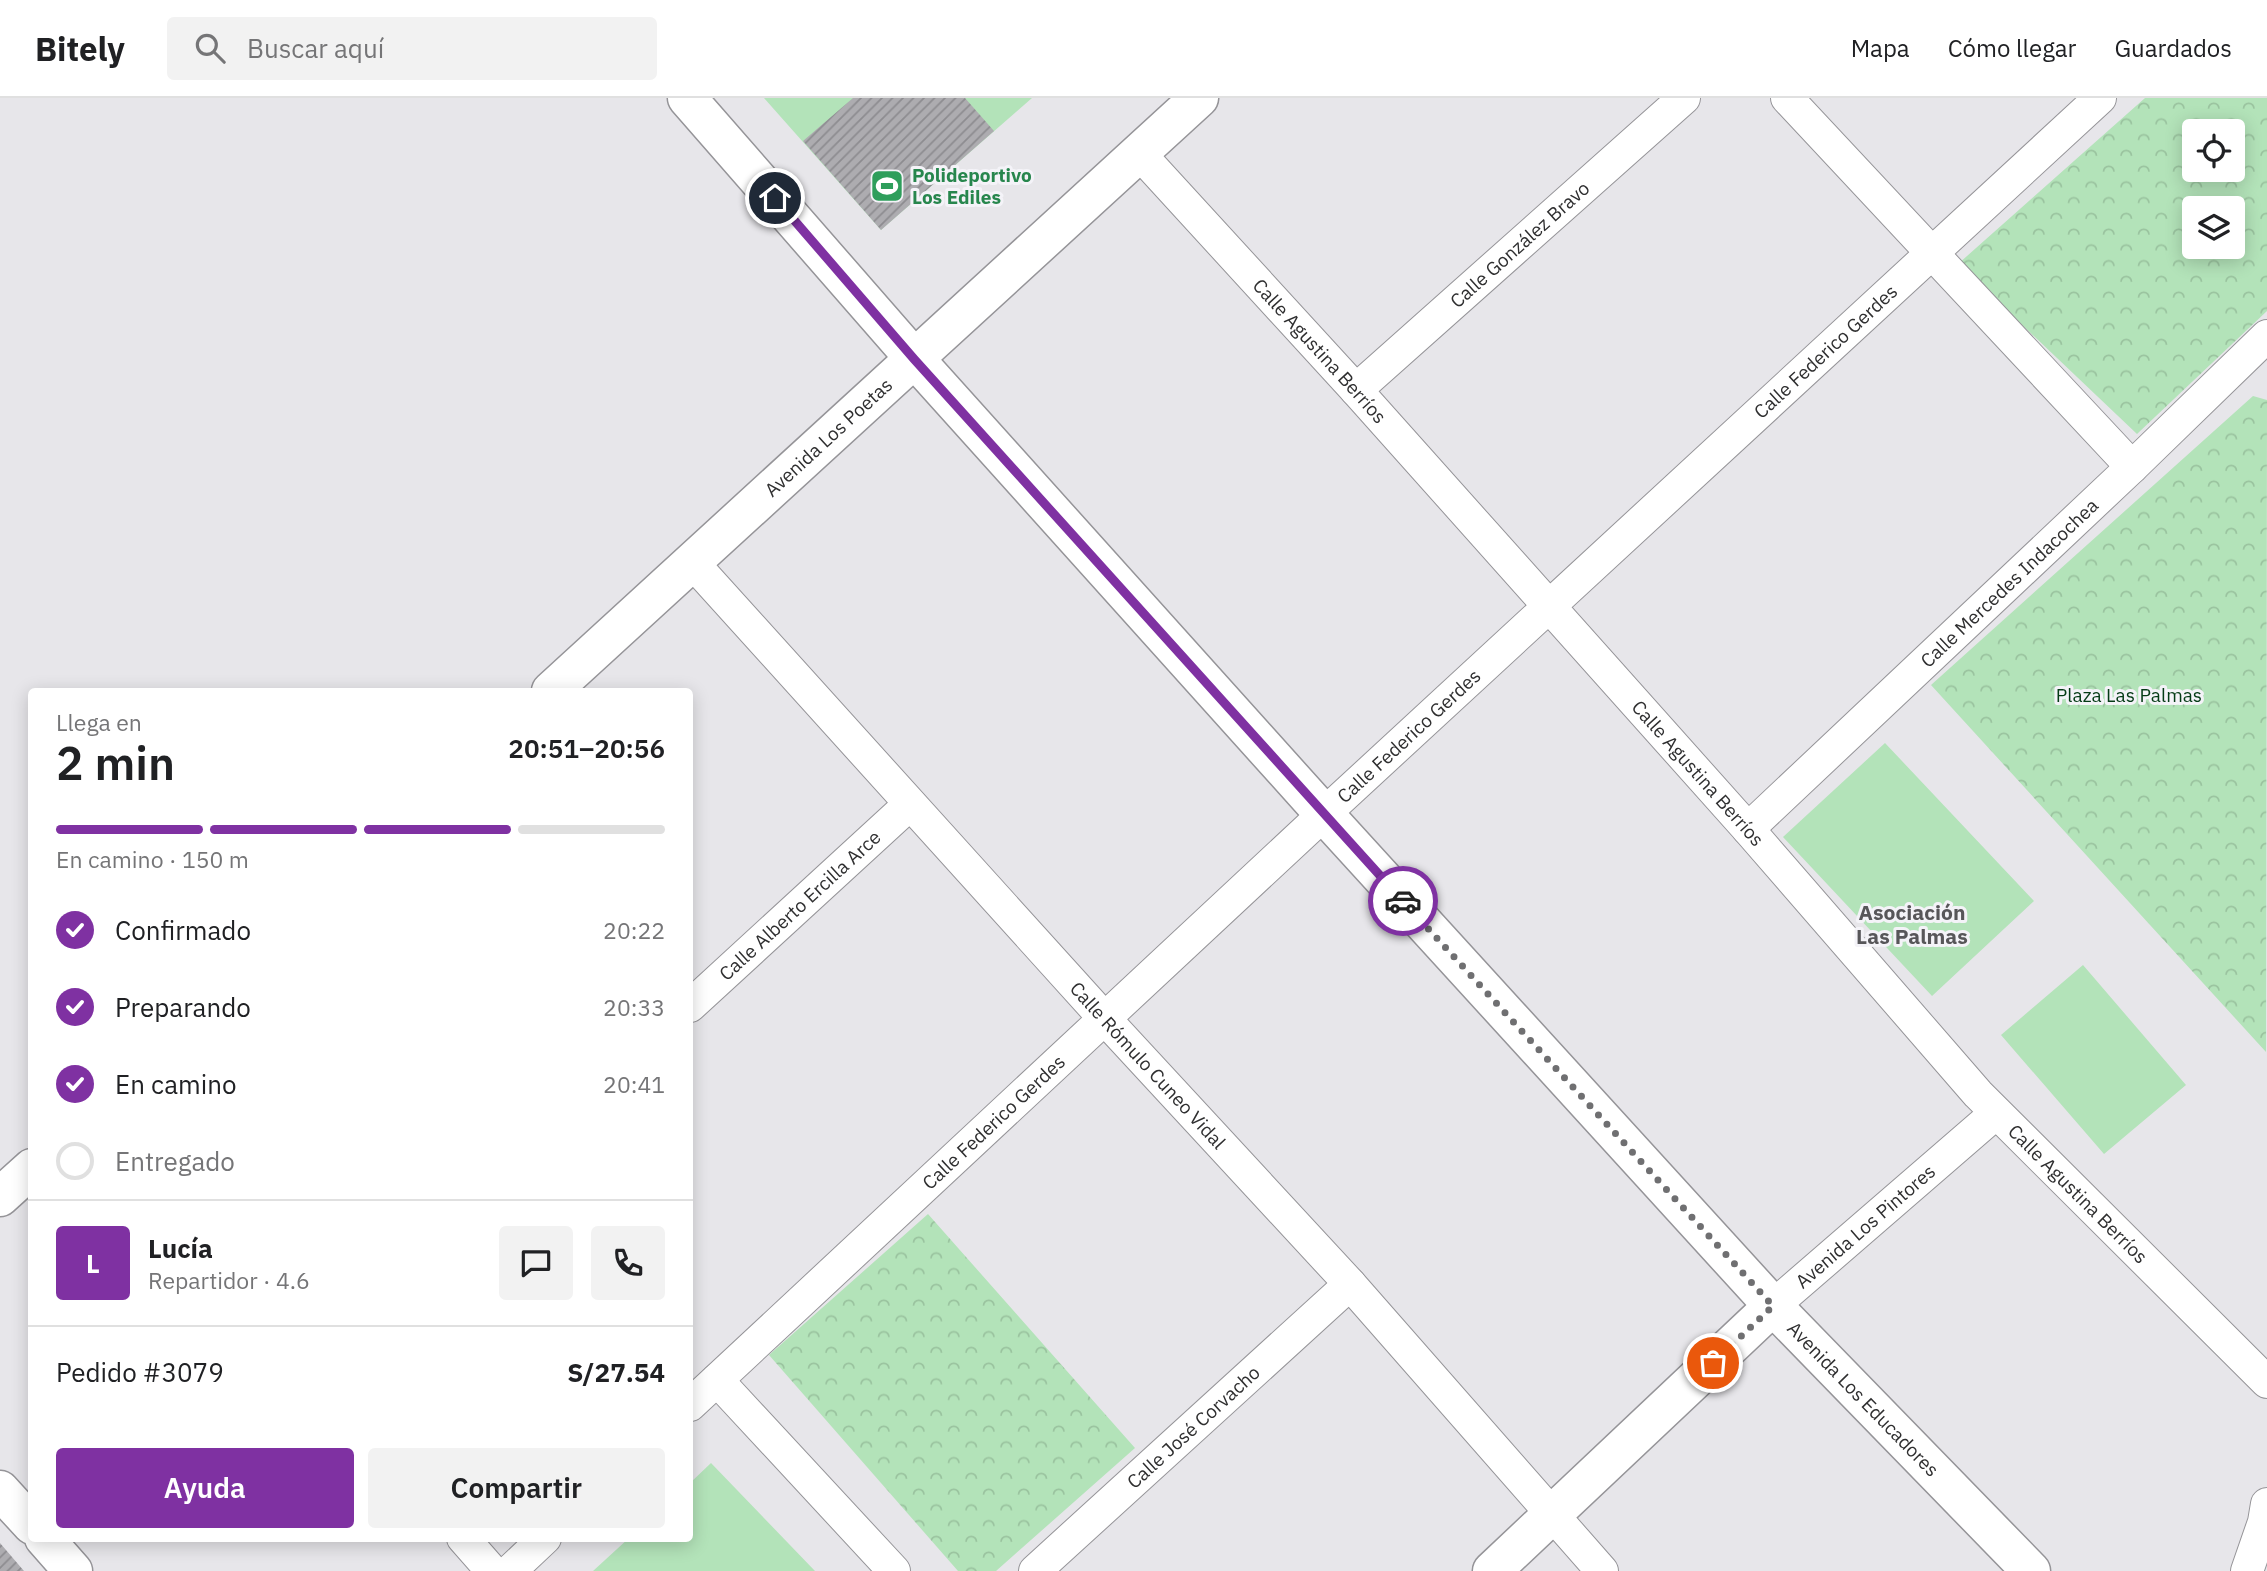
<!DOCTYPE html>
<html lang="es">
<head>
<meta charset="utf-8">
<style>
  body { margin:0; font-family:"IBM Plex Sans",sans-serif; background:#f2f2f2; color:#202124; height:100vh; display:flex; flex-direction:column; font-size:26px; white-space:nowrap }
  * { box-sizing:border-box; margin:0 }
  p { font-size:23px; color:#757577 }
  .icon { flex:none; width:38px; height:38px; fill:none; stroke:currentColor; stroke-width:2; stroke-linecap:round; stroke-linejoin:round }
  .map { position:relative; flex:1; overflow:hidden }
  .details { position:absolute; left:28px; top:590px; width:665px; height:854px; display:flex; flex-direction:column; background:#fff; border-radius:7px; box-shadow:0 4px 18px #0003 }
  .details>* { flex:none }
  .tools { position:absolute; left:2182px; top:21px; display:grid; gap:14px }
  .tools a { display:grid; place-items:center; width:63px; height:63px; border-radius:7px; background:#fff; box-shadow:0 4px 18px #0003; font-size:35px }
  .pin { position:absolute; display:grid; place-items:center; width:60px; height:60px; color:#fff; margin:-30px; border:4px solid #fff; border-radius:50%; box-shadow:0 2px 7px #0007 }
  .courier { position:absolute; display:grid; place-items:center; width:70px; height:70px; margin:-35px; border:5px solid #7f31a2; border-radius:50%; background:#fff; color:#222; box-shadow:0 2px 9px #0007 }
  .head em { font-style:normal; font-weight:600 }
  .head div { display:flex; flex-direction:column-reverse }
  .head { display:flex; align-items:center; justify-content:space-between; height:119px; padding:0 28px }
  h1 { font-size:46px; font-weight:600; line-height:52px }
  .bar { display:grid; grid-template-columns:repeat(4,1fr); gap:10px 7px; align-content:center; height:84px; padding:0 28px }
  .bar i { height:9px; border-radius:5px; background:#e0e0e0 }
  .bar .active { background:#7f31a2 }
  .bar p { grid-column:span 4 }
  .line { display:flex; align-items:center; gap:18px; padding:0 28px; border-top:2px solid #e0e0e0 }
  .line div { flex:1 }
  .round { display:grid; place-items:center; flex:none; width:74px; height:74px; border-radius:7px; background:#f2f2f2 }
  ol { padding:0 28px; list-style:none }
  li { display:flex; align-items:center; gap:21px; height:77px }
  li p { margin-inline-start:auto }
  li .icon { padding:7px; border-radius:50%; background:#7f31a2; color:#fff; stroke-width:4 }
  li:last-child { color:#757577 }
  li i { width:38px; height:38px; border:4px solid #e0e0e0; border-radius:50% }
  .button { display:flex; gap:14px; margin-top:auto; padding:14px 28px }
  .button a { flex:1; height:80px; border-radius:7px; background:#7f31a2; color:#fff; font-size:28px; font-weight:600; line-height:80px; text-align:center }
  .button a+a { background:#f2f2f2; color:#202124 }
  header { display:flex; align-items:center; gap:42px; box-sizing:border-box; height:98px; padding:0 35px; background:#fff; border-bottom:2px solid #e0e0e0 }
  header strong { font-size:33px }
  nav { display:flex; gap:38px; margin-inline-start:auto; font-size:24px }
  .search { width:490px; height:63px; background:#f2f2f2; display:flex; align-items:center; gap:18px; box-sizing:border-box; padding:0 24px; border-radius:7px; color:#757577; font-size:26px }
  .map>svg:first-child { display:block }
</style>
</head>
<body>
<header>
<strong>Bitely</strong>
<div class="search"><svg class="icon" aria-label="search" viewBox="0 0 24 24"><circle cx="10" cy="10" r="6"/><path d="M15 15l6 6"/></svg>Buscar aquí</div>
<nav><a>Mapa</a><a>Cómo llegar</a><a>Guardados</a></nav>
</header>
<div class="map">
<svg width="2267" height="1473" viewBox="0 0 2267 1473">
  <defs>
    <pattern id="park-crowns" width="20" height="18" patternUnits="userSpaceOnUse" patternTransform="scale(1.75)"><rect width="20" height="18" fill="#b3e3b9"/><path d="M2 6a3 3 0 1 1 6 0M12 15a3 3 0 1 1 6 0" fill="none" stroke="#9ac39f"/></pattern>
    <pattern id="building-hatch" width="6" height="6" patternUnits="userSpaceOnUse" patternTransform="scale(1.75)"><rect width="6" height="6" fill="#adacb0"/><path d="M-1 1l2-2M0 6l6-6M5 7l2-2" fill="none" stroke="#8d8c90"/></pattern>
  </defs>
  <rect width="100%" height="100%" fill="#e7e6ea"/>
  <path fill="url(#park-crowns)" fill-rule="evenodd" d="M2145 0H2267V213L2137 336 1958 166ZM2194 33H2233V72H2194ZM2194 110H2233V149H2194Z
    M2253 298 2267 302 2266 954 1931 587Z
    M928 1116 1135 1350 996 1473H958L769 1257Z"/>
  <path fill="#b3e3b9" d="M764 0H1032L881 132Z
    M1885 645 2034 803 1932 898 1783 739Z
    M2083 867 2186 987 2104 1056 2001 937Z
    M711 1365 815 1473H593L629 1440H690V1385Z"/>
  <path fill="url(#building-hatch)" d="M853 0H965L994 33 881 132 803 43Z
    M0 1445 24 1473H0Z"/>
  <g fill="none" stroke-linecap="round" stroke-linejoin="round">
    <defs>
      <g id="street">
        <path d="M1787 0 2132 369"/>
        <path id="s1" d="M1139 55 1356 292 1748 731 1978 996 2267 1284"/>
        <path id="s2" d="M1356 292 1684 0"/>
        <path id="s3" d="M692 464 1105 921 1350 1186 1602 1473"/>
        <path id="s4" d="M1748 731 2132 369 2267 238"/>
        <path id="s5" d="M690 908 910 706"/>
        <path id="s6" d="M1773 1208 1996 1015"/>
        <path d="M717 1282 894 1473"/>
        <path id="s7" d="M690 1307 1324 716 2100 0"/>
        <path d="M463 1440 492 1473"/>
        <path d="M510 1473 545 1440"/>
        <path id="s8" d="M1035 1473 1350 1186"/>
        <path d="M2247 1473 2264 1424 2267 1406"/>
      </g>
      <g id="secondary">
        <path id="s9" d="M687 0 914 260 1324 716 1773 1208 2031 1473"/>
        <path id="s10" d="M551 593 1199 0"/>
        <path d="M0 1099 32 1070"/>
        <path d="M0 1392 32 1427"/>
        <path d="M44 1440 73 1473"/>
        <path d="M1492 1473 1773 1208"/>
      </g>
    </defs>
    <use href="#street" stroke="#959498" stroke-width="34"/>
    <use href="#secondary" stroke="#959498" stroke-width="41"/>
    <use href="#street" stroke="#fff" stroke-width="32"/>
    <use href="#secondary" stroke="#fff" stroke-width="38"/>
  </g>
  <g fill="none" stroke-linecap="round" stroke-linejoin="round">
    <path stroke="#6f6f71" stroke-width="7" stroke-dasharray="0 12.6" d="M1403 803 1773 1208 1713 1265"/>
    <path stroke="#7f31a2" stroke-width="9" d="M775 100 914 261 1403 803"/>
  </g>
  <defs>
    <symbol id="stadium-square" viewBox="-11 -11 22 22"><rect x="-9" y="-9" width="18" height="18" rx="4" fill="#2e9e5b" stroke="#f4f3f8"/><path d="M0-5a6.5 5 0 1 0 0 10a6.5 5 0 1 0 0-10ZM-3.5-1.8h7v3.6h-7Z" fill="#fff"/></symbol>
  </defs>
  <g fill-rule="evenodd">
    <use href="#stadium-square" x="868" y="69" width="38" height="38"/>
  </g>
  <g text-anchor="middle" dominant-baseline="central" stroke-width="6" stroke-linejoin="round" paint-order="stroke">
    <g font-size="19" font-weight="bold" fill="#27864d" stroke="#f4f3f8" text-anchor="start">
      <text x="912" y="77">Polideportivo<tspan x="912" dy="22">Los Ediles</tspan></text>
    </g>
    <g font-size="19" fill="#2f2f30" stroke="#f4f3f8">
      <text stroke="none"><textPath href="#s2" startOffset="219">Calle González Bravo</textPath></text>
      <text stroke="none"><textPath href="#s1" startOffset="268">Calle Agustina Berríos</textPath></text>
      <text stroke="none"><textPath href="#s7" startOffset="1549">Calle Federico Gerdes</textPath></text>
      <text stroke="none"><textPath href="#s10" startOffset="376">Avenida Los Poetas</textPath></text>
      <text stroke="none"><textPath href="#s4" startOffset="359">Calle Mercedes Indacochea</textPath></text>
      <text stroke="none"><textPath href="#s7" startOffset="982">Calle Federico Gerdes</textPath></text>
      <text stroke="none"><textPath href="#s1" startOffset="835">Calle Agustina Berríos</textPath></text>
      <text stroke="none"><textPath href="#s5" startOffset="149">Calle Alberto Ercilla Arce</textPath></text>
      <text stroke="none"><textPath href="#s3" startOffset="679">Calle Rómulo Cuneo Vidal</textPath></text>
      <text stroke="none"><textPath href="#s7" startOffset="415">Calle Federico Gerdes</textPath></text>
      <text stroke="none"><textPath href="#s1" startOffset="1402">Calle Agustina Berríos</textPath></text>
      <text stroke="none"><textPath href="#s6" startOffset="122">Avenida Los Pintores</textPath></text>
      <text stroke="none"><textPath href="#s9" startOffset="1754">Avenida Los Educadores</textPath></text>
      <text stroke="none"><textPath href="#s8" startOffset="214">Calle José Corvacho</textPath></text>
    </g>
    <g font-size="19" fill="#043b15" stroke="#f4f3f8">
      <text x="2129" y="597">Plaza Las Palmas</text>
    </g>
    <g font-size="21" font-weight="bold" fill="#575659" stroke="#f4f3f8">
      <text x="1912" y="814">Asociación<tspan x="1912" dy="24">Las Palmas</tspan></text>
    </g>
  </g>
</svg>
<div class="tools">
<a><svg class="icon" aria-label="locate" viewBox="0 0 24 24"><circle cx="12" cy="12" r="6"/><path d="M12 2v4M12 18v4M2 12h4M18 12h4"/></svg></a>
<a><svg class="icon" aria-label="layers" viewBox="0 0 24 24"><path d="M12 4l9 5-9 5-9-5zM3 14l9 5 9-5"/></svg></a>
</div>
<div class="pin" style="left:1713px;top:1265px;background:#ea580c"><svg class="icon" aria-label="bag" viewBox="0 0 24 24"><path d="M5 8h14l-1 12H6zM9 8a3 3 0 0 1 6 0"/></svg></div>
<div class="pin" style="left:775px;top:100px;background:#1f2937"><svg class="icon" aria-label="home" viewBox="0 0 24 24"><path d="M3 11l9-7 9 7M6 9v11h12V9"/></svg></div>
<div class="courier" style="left:1403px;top:803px"><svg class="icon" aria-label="car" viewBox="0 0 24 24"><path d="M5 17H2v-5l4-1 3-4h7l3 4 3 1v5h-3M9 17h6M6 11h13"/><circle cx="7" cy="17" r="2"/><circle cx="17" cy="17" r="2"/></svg></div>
<section class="details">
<div class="head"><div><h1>2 min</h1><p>Llega en</p></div><em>20:51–20:56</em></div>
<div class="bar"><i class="active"></i><i class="active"></i><i class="active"></i><i></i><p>En camino · 150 m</p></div>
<ol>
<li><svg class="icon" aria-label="check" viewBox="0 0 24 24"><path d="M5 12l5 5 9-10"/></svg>Confirmado<p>20:22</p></li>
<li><svg class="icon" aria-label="check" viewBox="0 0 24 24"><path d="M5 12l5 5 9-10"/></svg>Preparando<p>20:33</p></li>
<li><svg class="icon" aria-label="check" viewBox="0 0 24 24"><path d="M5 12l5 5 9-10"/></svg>En camino<p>20:41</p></li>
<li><i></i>Entregado</li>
</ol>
<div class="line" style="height:126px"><b class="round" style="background:#7f31a2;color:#fff">L</b><div><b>Lucía</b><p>Repartidor · 4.6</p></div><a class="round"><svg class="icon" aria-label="chat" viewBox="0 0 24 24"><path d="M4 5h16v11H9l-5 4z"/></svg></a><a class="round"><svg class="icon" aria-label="phone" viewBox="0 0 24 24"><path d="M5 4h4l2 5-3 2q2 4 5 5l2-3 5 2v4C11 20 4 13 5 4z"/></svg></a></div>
<div class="line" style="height:91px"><div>Pedido #3079</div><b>S/27.54</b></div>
<div class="button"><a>Ayuda</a><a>Compartir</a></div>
</section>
</div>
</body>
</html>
